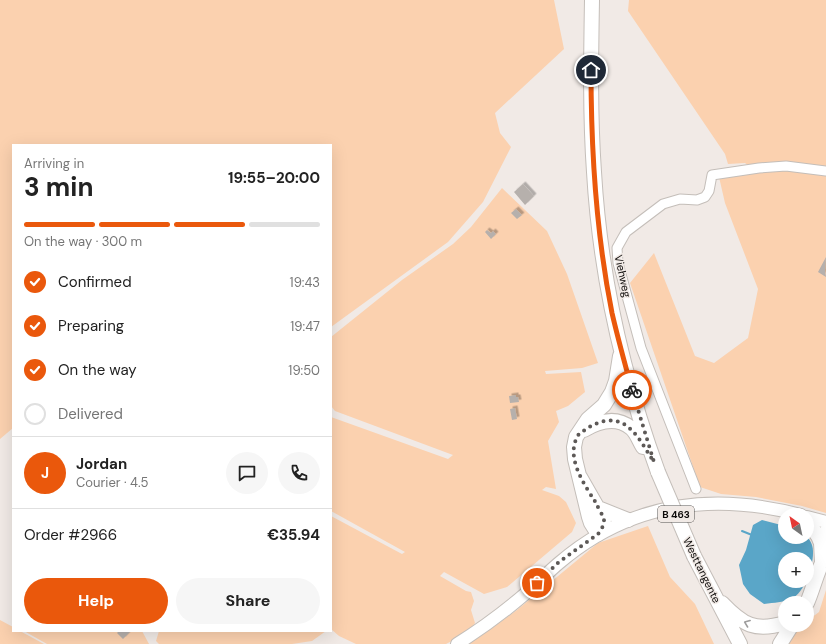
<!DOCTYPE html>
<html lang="en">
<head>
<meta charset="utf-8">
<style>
  body { margin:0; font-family:"DM Sans",sans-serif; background:#f6f6f6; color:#222; height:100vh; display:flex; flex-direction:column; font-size:15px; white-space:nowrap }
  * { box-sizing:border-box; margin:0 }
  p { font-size:13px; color:#767676 }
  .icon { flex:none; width:22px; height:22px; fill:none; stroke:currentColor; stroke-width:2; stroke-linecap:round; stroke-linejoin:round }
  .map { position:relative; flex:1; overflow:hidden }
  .side { position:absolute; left:12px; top:144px; width:320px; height:488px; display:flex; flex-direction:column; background:#fff; border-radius:0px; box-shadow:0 4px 16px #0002 }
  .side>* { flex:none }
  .needle { width:26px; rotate:327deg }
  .fabs { position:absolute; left:778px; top:508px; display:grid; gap:8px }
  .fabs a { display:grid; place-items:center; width:36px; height:36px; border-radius:50%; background:#fff; box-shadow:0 4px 16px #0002; font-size:20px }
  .pin { position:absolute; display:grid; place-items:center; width:34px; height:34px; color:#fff; margin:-17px; border:2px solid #fff; border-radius:50%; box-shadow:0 1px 4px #0007 }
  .courier { position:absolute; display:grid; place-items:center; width:40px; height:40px; margin:-20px; border:3px solid #ea580c; border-radius:50%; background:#fff; color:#222; box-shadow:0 1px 5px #0007 }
  .overview em { font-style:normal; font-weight:700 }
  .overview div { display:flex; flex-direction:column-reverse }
  .overview { display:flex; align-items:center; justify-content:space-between; height:68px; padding:0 12px }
  h1 { font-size:26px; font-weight:700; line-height:30px }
  .bar { display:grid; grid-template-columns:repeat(4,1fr); gap:6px 4px; align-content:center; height:48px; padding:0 12px }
  .bar i { height:5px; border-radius:3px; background:#e0e0e0 }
  .bar .current { background:#ea580c }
  .bar p { grid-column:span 4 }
  .line { display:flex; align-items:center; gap:10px; padding:0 12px; border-top:1px solid #e0e0e0 }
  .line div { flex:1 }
  .round { display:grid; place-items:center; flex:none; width:42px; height:42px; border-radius:21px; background:#f6f6f6 }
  ol { padding:0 12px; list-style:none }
  li { display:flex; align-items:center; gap:12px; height:44px }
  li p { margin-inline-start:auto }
  li .icon { padding:4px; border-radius:50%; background:#ea580c; color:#fff; stroke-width:4 }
  li:last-child { color:#767676 }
  li i { width:22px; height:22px; border:2px solid #e0e0e0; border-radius:50% }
  .primary-button { display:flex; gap:8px; margin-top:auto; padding:8px 12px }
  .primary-button a { flex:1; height:46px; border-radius:24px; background:#ea580c; color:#fff; font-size:16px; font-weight:700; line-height:46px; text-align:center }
  .primary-button a+a { background:#f6f6f6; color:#222 }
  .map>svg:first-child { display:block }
</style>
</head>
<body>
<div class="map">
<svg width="826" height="644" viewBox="0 0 826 644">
  <defs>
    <filter id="shadow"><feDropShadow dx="2.5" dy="-2.5" stdDeviation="0" flood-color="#0004"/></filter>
  </defs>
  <rect width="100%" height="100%" fill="#f1eae6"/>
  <path fill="#fbd1af" d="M0 0H554L564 49 495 113 500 133 511 147 483 202 448 242 331 327V145H13V428L0 439Z
    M629 0H826V513L802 506 756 497 721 494 700 487 630 283 654 253 695 356 714 363 748 338 758 289 725 203 719 177 758 173 745 163 728 164 725 154 628 11Z
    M502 188 547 231 567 274 598 363 582 368 545 371 546 374 581 372 585 392 568 406 556 411 559 422 548 441 556 489 546 487 542 490 559 496 566 502 576 523 572 532 507 587 484 594 444 572 440 576 466 591 471 592 474 601 471 610 475 623C469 633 456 639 446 644H356L339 636 331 629V516L402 554 405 552 331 511V417L448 459 453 455 335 411 331 406V337L402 280 453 244 471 227Z
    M648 526 670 577 695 604 714 644H467L481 636 517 610 598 543Z
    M826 590V644H785C791 637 797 625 807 625V621L819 612Z
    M0 620 13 627V631H20L44 644H0Z
    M24 631H142L149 644H47Z
    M159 631H326L312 641 292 644H159L156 641Z"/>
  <path fill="#5aa6c8" d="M762 520 785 526V537L807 536C809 539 811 542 812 545 815 554 811 570 807 579V559H785V581H806C796 603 786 601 764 604L750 594 743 584 739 565 746 550 753 525Z"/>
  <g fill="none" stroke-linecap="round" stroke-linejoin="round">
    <path stroke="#5aa6c8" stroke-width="2" d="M742 531 752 535"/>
  </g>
  <path fill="#b6b0ac" filter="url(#shadow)" d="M523 184 534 196 525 205 514 192Z
    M516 209 522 215 517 219 511 213Z
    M487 230 491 233 493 231 496 234 491 239 485 232Z
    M826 257 825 270 826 277 818 272Z
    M516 395V397H518L519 402 510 403 509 396Z
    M515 408 517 419 512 420 510 409Z
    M119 631H131L123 639 117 633Z"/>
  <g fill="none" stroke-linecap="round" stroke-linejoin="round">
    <defs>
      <path id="minor" d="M696 489 641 348 618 263 617 248 626 232 663 204 680 199 697 200 705 197 709 191 712 175 759 168 786 166 826 171"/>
      <path id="secondary" d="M807 517 826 522
        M457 644C481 629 504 612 525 594 537 584 547 573 559 563 630 502 713 492 801 515"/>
      <path id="trunk" d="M592 0C591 57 590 115 594 172 600 274 623 376 658 472
        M584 430C599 421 616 416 631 428 637 433 639 441 643 447
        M580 477 604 519 603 528 598 534 591 523 589 517 575 459 574 447 576 437 588 419 604 405 612 392 616 381 620 356
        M598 508 628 520
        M807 521 818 536 821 543
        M694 556 740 644
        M822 562 821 543 826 532
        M722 603C743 625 755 632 785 623
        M807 603C814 587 817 570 826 555
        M780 644 792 625"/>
    </defs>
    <use href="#minor" stroke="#c4beb9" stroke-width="11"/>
    <use href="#secondary" stroke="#c4beb9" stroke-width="14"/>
    <use href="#trunk" stroke="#c4beb9" stroke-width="16"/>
    <use href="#minor" stroke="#fff" stroke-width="9"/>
    <use href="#secondary" stroke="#fff" stroke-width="12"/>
    <use href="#trunk" stroke="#fff" stroke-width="14"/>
    <defs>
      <path id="trunk-bridge" d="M658 472 694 556"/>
    </defs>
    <use href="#trunk-bridge" stroke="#c4beb9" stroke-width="16" stroke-linecap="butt"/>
    <use href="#trunk-bridge" stroke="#fff" stroke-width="14"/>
  </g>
  <defs><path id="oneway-chevron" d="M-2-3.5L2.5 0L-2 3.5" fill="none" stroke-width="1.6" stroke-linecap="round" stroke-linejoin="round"/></defs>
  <use stroke="#9e9d9d" href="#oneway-chevron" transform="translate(747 623) rotate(-159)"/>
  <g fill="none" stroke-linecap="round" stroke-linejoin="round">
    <path stroke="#5d5957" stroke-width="4" stroke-dasharray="0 7.2" d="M537 583 559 562 598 534C601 530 604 526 604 520 603 515 598 508 596 503 584 484 564 456 579 434 585 430 591 425 598 423 628 411 641 443 654 462L632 390"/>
    <path stroke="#ea580c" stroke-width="5" d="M591 70C591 152 596 233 612 313 618 339 625 364 632 390"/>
  </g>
  <g text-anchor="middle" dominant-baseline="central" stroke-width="3" stroke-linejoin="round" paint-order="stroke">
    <rect fill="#f1eae6" stroke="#514e4c" stroke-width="1" x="658" y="506" width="36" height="16" rx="3"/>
    <g font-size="10" font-weight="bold" fill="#0d0b0a">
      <text x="676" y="514">B 463</text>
    </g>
    <g font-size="11" fill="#0d0b0a" stroke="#f1eae6">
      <text transform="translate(623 276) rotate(78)">Viehweg</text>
      <text transform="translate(702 570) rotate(64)">Westtangente</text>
    </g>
  </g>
</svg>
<div class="fabs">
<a><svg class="needle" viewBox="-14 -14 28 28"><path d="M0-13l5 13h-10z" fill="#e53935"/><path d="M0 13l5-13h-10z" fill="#767676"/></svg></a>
<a>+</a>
<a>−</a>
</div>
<div class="pin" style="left:537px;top:583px;background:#ea580c"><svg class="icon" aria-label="bag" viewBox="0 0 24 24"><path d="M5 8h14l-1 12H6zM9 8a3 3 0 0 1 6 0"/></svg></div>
<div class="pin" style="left:591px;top:70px;background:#1f2937"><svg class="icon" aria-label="home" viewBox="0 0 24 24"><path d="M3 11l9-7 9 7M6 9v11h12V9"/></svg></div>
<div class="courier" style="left:632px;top:390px"><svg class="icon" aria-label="bike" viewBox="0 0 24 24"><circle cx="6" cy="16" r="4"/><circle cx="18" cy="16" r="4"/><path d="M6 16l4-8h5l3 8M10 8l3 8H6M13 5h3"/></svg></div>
<section class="side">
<div class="overview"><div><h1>3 min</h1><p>Arriving in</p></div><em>19:55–20:00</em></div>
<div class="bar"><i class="current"></i><i class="current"></i><i class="current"></i><i></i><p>On the way · 300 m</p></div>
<ol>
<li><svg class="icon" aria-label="check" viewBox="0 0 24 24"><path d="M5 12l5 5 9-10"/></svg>Confirmed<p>19:43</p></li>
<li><svg class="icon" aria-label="check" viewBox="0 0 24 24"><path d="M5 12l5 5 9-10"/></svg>Preparing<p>19:47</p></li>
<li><svg class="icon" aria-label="check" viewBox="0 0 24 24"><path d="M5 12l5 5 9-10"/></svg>On the way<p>19:50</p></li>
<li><i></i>Delivered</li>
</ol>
<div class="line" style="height:72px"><b class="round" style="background:#ea580c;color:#fff">J</b><div><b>Jordan</b><p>Courier · 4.5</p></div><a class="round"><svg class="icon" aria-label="chat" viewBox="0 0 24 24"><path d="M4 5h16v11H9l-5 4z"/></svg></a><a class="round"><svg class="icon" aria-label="phone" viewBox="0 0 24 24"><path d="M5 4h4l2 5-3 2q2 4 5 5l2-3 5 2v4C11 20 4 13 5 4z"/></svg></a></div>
<div class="line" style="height:52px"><div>Order #2966</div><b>€35.94</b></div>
<div class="primary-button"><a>Help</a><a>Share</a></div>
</section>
</div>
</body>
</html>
